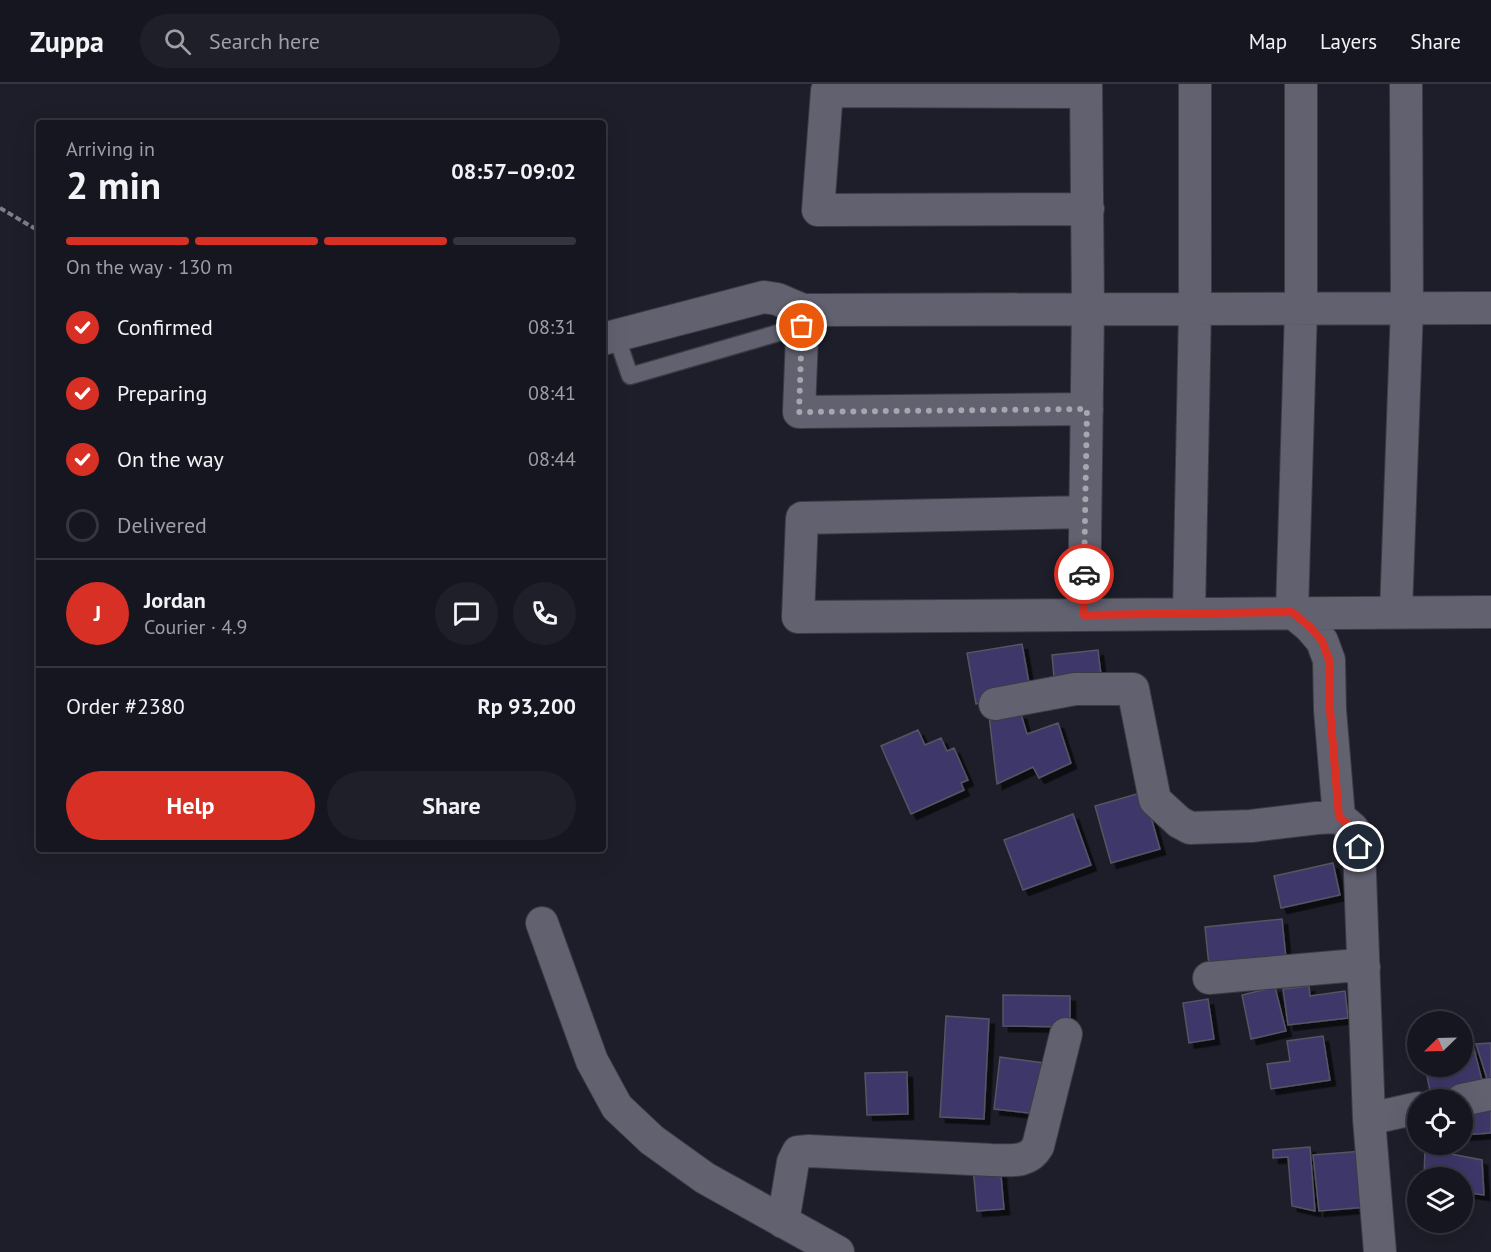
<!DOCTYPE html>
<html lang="en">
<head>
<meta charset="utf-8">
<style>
  body { margin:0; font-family:"PT Sans",sans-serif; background:#1f1f29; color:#f1f3f6; height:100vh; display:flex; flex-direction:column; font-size:22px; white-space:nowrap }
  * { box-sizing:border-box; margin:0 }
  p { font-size:20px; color:#9e9fa5 }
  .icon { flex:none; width:33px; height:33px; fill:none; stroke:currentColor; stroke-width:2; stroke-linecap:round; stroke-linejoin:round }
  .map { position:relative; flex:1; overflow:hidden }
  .side { position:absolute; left:36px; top:36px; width:570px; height:732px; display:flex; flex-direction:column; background:#161620; border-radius:6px; box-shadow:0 6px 24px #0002,0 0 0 2px #35353e }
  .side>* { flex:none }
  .needle { width:39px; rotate:247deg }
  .controls { position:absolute; left:1407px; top:927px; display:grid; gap:12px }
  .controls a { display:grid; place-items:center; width:66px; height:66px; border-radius:50%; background:#161620; box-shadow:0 6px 24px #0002,0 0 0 2px #35353e; font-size:30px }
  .pin { position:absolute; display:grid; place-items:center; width:51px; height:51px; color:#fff; margin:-26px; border:3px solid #fff; border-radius:50%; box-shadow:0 2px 6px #0007 }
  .courier { position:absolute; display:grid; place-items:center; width:60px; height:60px; margin:-30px; border:4px solid #d93025; border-radius:50%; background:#fff; color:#222; box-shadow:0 2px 8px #0007 }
  .overview em { font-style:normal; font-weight:600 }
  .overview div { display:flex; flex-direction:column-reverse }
  .overview { display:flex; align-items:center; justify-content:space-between; height:102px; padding:0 30px }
  h1 { font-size:39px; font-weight:600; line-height:45px }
  .bar { display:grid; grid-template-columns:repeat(4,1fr); gap:9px 6px; align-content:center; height:72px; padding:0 30px }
  .bar i { height:8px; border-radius:4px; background:#35353e }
  .bar .current { background:#d93025 }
  .bar p { grid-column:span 4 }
  .line { display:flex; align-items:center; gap:15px; padding:0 30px; border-top:2px solid #35353e }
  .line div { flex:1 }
  .round { display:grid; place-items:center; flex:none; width:63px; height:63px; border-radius:32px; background:#1f1f29 }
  ol { padding:0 30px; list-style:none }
  li { display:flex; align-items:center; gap:18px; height:66px }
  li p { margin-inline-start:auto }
  li .icon { padding:6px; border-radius:50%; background:#d93025; color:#fff; stroke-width:4 }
  li:last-child { color:#9e9fa5 }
  li i { width:33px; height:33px; border:3px solid #35353e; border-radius:50% }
  .primary-button { display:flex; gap:12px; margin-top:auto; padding:12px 30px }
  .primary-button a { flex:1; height:69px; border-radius:36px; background:#d93025; color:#fff; font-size:24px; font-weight:600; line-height:69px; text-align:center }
  .primary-button a+a { background:#1f1f29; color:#f1f3f6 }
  header { display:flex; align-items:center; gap:36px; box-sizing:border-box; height:84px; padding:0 30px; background:#161620; border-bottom:2px solid #35353e }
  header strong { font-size:28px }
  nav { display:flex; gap:33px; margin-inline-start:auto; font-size:21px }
  .search { width:420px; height:54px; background:#1f1f29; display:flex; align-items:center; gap:15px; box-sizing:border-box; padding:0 21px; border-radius:33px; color:#9e9fa5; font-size:22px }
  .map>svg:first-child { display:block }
</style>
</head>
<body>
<header>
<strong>Zuppa</strong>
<div class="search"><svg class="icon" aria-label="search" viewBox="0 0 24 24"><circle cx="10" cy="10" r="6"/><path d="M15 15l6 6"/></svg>Search here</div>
<nav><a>Map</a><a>Layers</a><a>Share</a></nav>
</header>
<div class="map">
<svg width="1491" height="1168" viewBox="0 0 1491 1168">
  <defs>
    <filter id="shadow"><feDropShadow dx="5.5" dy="5.5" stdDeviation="0" flood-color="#0009"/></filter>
  </defs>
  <rect width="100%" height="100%" fill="#1e1e2a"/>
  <path fill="#3e3869" stroke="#555463" stroke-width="1.5" filter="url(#shadow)" d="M1022 560 1031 610 976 620 967 569Z
    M1098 566 1102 599 1055 604 1052 571Z
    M988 623 1021 630 1027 650 1058 639 1071 679 1039 694 1033 683 997 700Z
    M918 646 925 661 941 654 947 667 954 664 968 696 961 699 964 706 911 730 881 662Z
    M1144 708 1160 765 1111 779 1095 722Z
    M1073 730 1091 781 1023 806 1004 756Z
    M1333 779 1340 811 1281 824 1274 792Z
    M1282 835 1287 884 1210 892 1205 843Z
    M1309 902 1310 912 1345 907 1348 934 1288 941 1283 905Z
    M1275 903 1286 947 1251 955 1242 911Z
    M1003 911 1070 912V943L1003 942Z
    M1208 915 1214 955 1189 959 1183 919Z
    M946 932 989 935 984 1035 940 1033Z
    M1323 952 1330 996 1271 1005 1267 980 1290 977 1287 957Z
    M1491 959V1001H1489L1476 960Z
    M1474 965 1483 1000 1473 1005 1447 1008 1430 1007 1425 982H1462V967Z
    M1000 973 1051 980 1046 1031 994 1025Z
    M907 988 908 1030 867 1031 865 989Z
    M1491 1011V1049L1462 1051V1016Z
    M1310 1063 1315 1127 1292 1122 1288 1073 1273 1074V1066Z
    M1425 1065 1482 1076 1484 1111 1462 1108V1094H1424Z
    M1363 1067 1368 1123 1319 1127 1313 1071Z
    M1000 1080 1004 1125 977 1127 973 1083Z"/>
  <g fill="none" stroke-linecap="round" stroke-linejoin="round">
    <defs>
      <path id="lane" d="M616 251 630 292 802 242"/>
      <path id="street" d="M1301 0V225L1292 528 1310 543 1322 557 1329 576 1330 626 1339 733
        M1086 8 827 7 818 126 1088 125
        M803 226 799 328 1087 325
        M603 255 764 213 777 215 803 226 1491 224
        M1085 428 802 434 798 533 1491 528
        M1396 528 1407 224 1406 0
        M1189 530 1195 225V0
        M1084 531 1088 225 1086 0
        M995 620 1075 605H1133L1155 716 1179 738 1190 744 1251 742 1317 734 1339 733 1353 745 1359 763 1369 1035 1380 1168
        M542 839 592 977 617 1023 652 1056 705 1094 838 1168
        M1209 894 1346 882 1364 883
        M1462 1016 1491 1010
        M1369 1035 1418 1024
        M783 1138 793 1078 798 1068 809 1067 992 1076C1010 1076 1028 1080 1038 1062L1066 950"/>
    </defs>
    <use href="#lane" stroke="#3c3b44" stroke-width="19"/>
    <use href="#street" stroke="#3c3b44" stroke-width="34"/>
    <path stroke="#7e7e88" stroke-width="4" stroke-dasharray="6 3" stroke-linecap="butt" d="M0 124 39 147"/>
    <use href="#lane" stroke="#616170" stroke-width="16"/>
    <use href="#street" stroke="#616170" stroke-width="32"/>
  </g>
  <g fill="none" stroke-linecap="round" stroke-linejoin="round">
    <path stroke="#a6a6af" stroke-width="6" stroke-dasharray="0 10.8" d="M802 242 799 328 1087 325 1084 490"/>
    <path stroke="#d93025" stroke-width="8" d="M1084 490V531L1292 528 1310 543 1322 557 1329 576 1330 626 1339 733 1353 745 1359 763"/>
  </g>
</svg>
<div class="controls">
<a><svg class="needle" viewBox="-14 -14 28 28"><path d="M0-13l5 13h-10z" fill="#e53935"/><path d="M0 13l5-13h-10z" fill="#9e9fa5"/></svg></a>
<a><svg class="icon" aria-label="locate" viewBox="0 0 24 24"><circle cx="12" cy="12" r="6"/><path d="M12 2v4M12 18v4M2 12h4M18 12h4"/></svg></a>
<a><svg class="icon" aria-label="layers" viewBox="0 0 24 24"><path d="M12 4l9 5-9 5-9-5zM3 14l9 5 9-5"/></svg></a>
</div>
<div class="pin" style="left:802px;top:242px;background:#ea580c"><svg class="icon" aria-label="bag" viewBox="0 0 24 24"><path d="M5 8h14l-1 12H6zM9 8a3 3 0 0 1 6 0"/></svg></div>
<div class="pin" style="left:1359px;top:763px;background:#1f2937"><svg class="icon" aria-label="home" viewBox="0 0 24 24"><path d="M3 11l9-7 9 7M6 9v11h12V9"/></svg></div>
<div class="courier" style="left:1084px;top:490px"><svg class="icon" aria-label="car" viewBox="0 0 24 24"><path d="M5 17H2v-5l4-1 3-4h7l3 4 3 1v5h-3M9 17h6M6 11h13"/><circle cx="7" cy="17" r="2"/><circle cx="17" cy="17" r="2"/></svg></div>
<section class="side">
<div class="overview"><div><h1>2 min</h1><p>Arriving in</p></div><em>08:57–09:02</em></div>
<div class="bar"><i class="current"></i><i class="current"></i><i class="current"></i><i></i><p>On the way · 130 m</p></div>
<ol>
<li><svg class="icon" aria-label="check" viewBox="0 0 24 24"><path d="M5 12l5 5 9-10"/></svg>Confirmed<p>08:31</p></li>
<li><svg class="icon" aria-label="check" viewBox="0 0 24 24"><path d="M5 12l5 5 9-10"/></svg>Preparing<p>08:41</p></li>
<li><svg class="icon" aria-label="check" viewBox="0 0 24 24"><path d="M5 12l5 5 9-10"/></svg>On the way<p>08:44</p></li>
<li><i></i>Delivered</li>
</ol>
<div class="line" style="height:108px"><b class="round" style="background:#d93025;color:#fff">J</b><div><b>Jordan</b><p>Courier · 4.9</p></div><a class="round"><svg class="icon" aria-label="chat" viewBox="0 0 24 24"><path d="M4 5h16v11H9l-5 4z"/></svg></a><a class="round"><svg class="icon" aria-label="phone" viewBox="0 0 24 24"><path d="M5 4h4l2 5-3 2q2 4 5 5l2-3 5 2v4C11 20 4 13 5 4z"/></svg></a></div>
<div class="line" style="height:78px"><div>Order #2380</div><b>Rp 93,200</b></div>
<div class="primary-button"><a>Help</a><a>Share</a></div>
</section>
</div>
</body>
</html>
